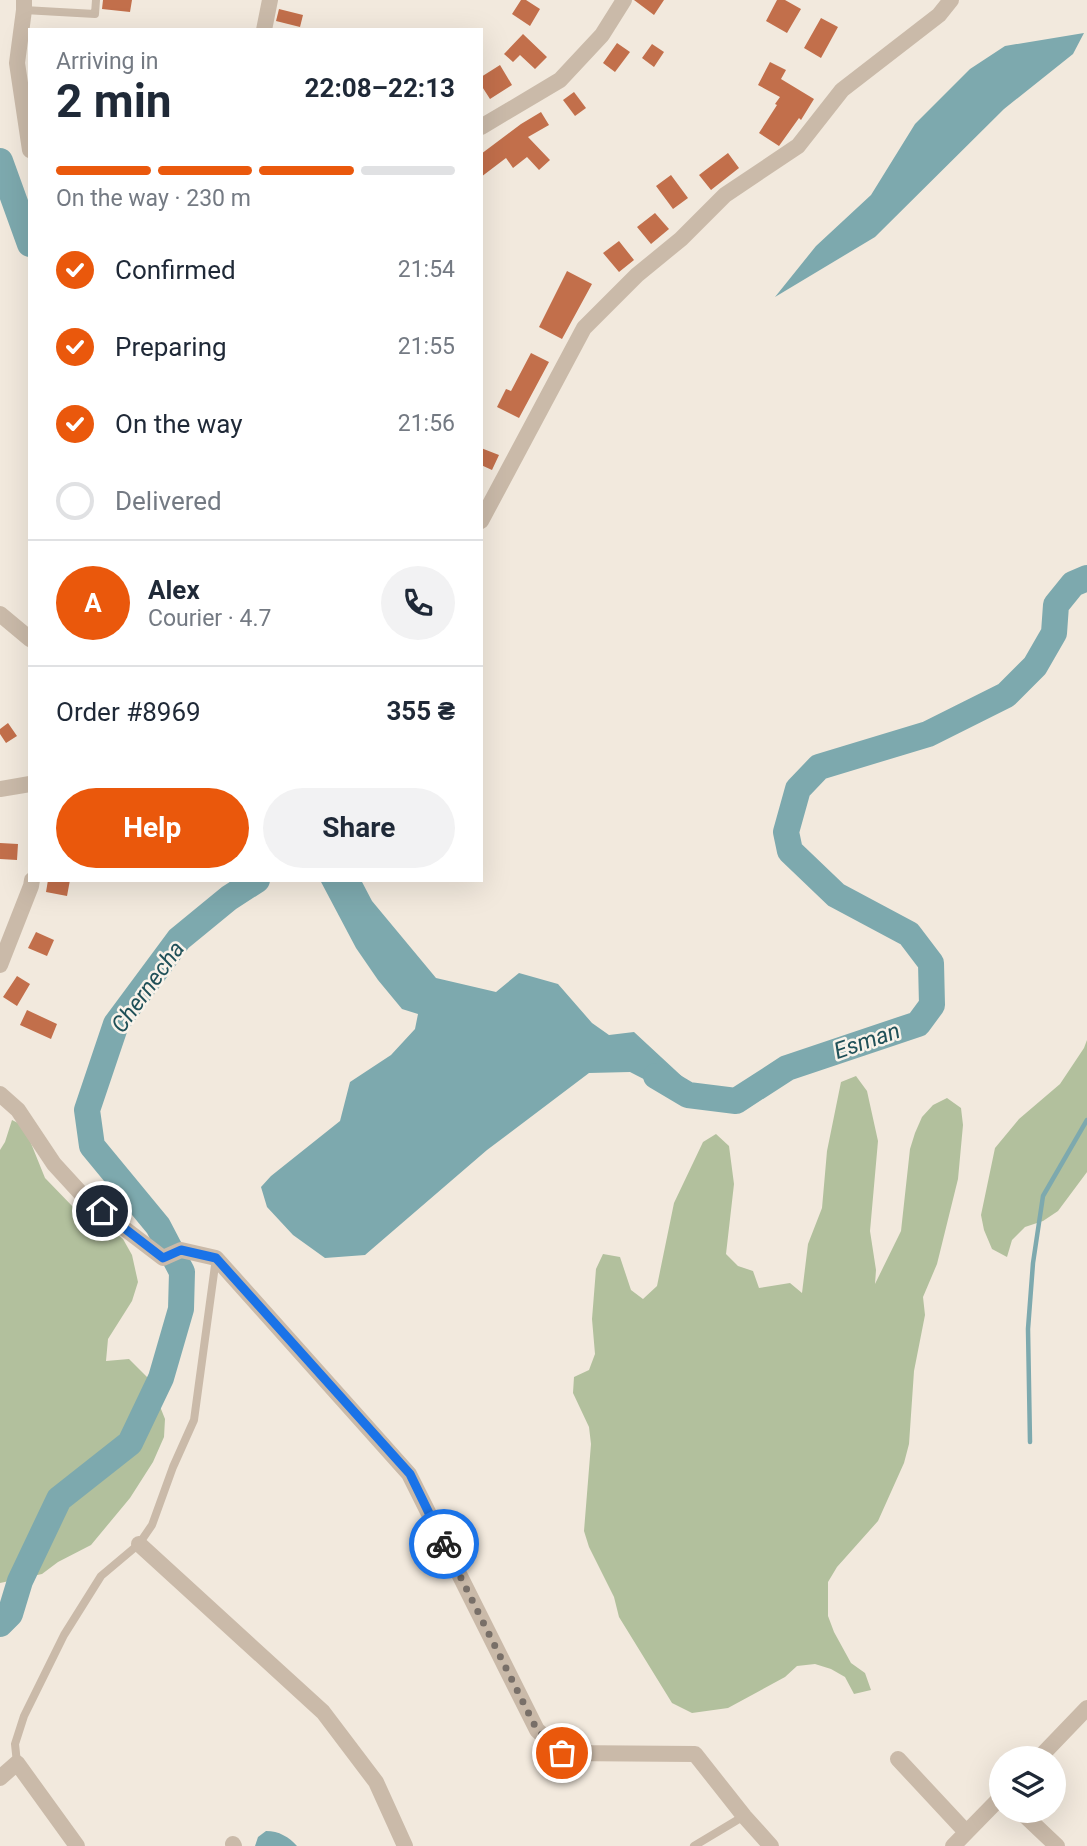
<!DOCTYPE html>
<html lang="en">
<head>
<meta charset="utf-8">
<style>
  body { margin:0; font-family:Roboto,sans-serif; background:#f2f2f3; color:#1f2937; height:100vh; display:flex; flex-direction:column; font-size:26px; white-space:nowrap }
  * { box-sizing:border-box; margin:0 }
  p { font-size:23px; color:#747a83 }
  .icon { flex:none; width:38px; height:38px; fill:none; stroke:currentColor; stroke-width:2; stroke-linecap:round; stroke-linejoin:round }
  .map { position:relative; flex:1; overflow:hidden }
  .drawer { position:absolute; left:28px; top:28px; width:455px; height:854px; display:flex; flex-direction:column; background:#fff; border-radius:0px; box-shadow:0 7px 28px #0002 }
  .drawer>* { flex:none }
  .tools { position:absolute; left:989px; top:1746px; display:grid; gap:14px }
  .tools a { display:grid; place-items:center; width:77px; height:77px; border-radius:50%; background:#fff; box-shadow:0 7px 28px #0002; font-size:35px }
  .pin { position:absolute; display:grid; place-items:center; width:60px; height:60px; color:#fff; margin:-30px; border:4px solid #fff; border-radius:50%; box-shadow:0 2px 7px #0007 }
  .courier { position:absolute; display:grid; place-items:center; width:70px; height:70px; margin:-35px; border:5px solid #1a73e8; border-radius:50%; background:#fff; color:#222; box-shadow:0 2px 9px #0007 }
  .overview em { font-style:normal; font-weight:700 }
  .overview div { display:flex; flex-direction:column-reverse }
  .overview { display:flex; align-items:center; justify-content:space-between; height:119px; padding:0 28px }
  h1 { font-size:46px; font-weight:700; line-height:52px }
  .bar { display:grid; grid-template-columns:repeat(4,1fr); gap:10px 7px; align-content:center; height:84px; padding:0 28px }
  .bar i { height:9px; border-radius:5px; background:#e0e1e3 }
  .bar .on { background:#ea580c }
  .bar p { grid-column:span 4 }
  .line { display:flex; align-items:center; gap:18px; padding:0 28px; border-top:2px solid #e0e1e3 }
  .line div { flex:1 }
  .round { display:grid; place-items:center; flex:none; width:74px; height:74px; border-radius:37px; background:#f2f2f3 }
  ol { padding:0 28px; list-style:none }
  li { display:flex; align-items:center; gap:21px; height:77px }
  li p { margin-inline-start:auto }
  li .icon { padding:7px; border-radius:50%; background:#ea580c; color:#fff; stroke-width:4 }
  li:last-child { color:#747a83 }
  li i { width:38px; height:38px; border:4px solid #e0e1e3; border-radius:50% }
  .primary-button { display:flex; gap:14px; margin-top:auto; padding:14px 28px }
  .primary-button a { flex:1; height:80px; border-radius:42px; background:#ea580c; color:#fff; font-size:28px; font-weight:700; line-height:80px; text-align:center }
  .primary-button a+a { background:#f2f2f3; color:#1f2937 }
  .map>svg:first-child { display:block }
</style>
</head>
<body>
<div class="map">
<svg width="1087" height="1846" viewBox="0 0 1087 1846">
  <rect width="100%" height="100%" fill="#f2e9dd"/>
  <path fill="#b2c09d" d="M1087 1040V1172L1058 1211 1043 1221 1025 1227 1012 1240 1007 1257 992 1249 984 1230 981 1215 995 1148 1019 1119 1060 1084 1084 1048Z
    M856 1076 867 1091 878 1141 870 1231 876 1270 875 1284 901 1231 910 1149 915 1133 922 1117 933 1105 947 1098 961 1108 963 1125 958 1179 937 1264 923 1297 925 1315 914 1371 909 1444 904 1463 878 1521 837 1567 828 1582V1616L834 1632 851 1663 865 1673 871 1690 854 1694 845 1677 831 1669 815 1664 797 1666 785 1677 728 1708 692 1713 672 1703 619 1617 614 1597 589 1547 584 1531 591 1444 589 1427 573 1393 574 1377 589 1370 595 1354 592 1319 596 1269 603 1254 620 1257 631 1290 643 1299 657 1286 674 1203 703 1142 716 1134 729 1146 734 1184 726 1254 738 1266 753 1271 759 1288 790 1283 802 1293 808 1244 822 1208 827 1151 841 1082Z
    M12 1120 24 1126 45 1178 76 1210 101 1221 123 1239 132 1255 138 1282 132 1301 108 1339 106 1361 129 1359 149 1379 165 1419 164 1437 153 1462 130 1498 91 1545 58 1562 42 1574 0 1583V1150L5 1142Z"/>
  <path fill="#7da9ae" d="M1084 33 1073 54 1004 109 875 237 775 297 816 246 871 195 915 124 970 69 1005 46Z
    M320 880H361L372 901 436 978 496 992 519 973 558 984 592 1023 609 1035 634 1032 688 1082V1095L663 1089 630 1072 589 1073 487 1150 365 1255 325 1258 293 1235 267 1207 261 1187 271 1176 340 1121 350 1082 391 1055 415 1029 418 1014 402 1009 378 980 356 948Z
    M266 1831C279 1831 289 1837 297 1846H255L258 1837Z"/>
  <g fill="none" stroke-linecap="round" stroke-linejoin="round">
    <path stroke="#7da9ae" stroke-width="4.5" d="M1030 1442 1028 1329 1033 1263 1043 1196 1087 1120"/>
    <path stroke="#7da9ae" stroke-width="26" d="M0 161 30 244
      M656 1076 688 1095 736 1101 787 1068 918 1024 932 1005 931 963 909 934 836 895 790 851 786 832 798 789 819 767 928 734 1006 695 1035 666 1054 633 1056 605 1073 584 1087 578
      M0 1624 10 1614 20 1581 59 1499 130 1443 161 1378 181 1309 182 1272 158 1226 92 1146 87 1110 116 1024 179 939 229 898 257 880"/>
  </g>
  <path fill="#c26f4b" d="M103 0H132L130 12 102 9Z
    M521 0H526L540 9 530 26 512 14Z
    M634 0H664L654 15Z
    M777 0H785L801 9 787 33 766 21Z
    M279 9 303 15 300 27 276 21Z
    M821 18 838 27 821 58 804 48Z
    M523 34 547 57 535 69 520 55 513 62 504 54Z
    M617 43 630 52 615 72 603 63Z
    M652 44 664 52 654 67 642 58Z
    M770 62 786 70 781 79 814 99 801 120 799 118 779 146 759 133 777 105 775 104 780 97 758 85Z
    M500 65 512 85 490 99 481 85V77Z
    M574 92 586 108 575 116 563 100Z
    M541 112 549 125 528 137 550 160 539 170 527 157 513 168 506 158 481 177V154L521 124Z
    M728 153 739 168 711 190 699 175Z
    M671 175 688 198 673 209 656 186Z
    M655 213 669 229 651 244 637 227Z
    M619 241 634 260 619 272 603 253Z
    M567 271 592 284 562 339 539 327Z
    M531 353 549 362 519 418 497 407 506 389 511 391Z
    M481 448 499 455 492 470 481 465Z
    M8 723 17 736 6 743 0 734V729Z
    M0 843 18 844 17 860 0 859Z
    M48 880H70L67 896 46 892Z
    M36 932 54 940 47 956 28 948Z
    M17 976 30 984 17 1006 3 997Z
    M27 1010 57 1024 51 1039 20 1025Z"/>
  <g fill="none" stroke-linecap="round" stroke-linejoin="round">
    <path stroke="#cabaa9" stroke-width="8" d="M24 10 95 14 96 0
      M17 1763 15 1744 24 1716 64 1635 101 1576 139 1544 152 1525 173 1467 194 1420 216 1258
      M694 1846 744 1816"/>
    <path stroke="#cabaa9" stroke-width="16" d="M24 0V10L17 63 30 150
      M264 30 270 0
      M481 127 560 80 602 35 624 0
      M481 521 584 328 637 275 681 239 725 195 798 146 842 90 939 15 951 0
      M0 614 30 639
      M0 789 30 784
      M0 965 31 886 32 880
      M0 1094 18 1110 54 1164 87 1200 163 1258 181 1250 216 1258 409 1474 537 1730 562 1753 695 1754 744 1816 771 1846
      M139 1544 323 1712 376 1782 405 1846
      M898 1759 966 1832
      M1038 1759 1087 1708
      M0 1778 17 1763 77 1846
      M1020 1811 1057 1846
      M233 1844 234 1846
      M953 1846 1001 1797"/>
  </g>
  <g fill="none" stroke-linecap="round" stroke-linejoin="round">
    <path stroke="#786f68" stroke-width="7" stroke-dasharray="0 12.6" d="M444 1544 537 1730 562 1753"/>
    <path stroke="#1a73e8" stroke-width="9" d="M102 1211 163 1258 181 1250 216 1258 410 1474 444 1544"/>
  </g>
  <g text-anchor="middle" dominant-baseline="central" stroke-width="5" stroke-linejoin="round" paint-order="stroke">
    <g font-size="23" font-style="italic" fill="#1f5058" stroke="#f9f3ea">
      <text transform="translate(148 987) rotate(-54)">Chernecha</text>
      <text transform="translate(867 1041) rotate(-19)">Esman</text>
    </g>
  </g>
</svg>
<div class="tools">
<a><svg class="icon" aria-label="layers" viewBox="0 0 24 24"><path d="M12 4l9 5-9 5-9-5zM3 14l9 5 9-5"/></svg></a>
</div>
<div class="pin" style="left:562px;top:1753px;background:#ea580c"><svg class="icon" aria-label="bag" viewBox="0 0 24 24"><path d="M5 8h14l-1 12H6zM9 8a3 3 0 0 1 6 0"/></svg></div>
<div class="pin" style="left:102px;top:1211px;background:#1f2937"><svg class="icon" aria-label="home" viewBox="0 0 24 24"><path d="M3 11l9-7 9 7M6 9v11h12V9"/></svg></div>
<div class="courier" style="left:444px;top:1544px"><svg class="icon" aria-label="bike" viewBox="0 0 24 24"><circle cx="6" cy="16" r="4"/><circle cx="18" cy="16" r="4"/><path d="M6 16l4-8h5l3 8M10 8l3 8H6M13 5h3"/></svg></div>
<section class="drawer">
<div class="overview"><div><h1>2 min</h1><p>Arriving in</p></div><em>22:08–22:13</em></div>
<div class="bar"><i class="on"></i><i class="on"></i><i class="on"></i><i></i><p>On the way · 230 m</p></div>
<ol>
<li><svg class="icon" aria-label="check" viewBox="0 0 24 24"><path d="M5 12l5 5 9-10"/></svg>Confirmed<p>21:54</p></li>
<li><svg class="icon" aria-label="check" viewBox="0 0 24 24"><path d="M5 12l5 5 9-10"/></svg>Preparing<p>21:55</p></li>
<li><svg class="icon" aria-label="check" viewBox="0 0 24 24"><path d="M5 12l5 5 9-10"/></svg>On the way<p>21:56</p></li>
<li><i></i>Delivered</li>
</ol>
<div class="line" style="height:126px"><b class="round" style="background:#ea580c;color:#fff">A</b><div><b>Alex</b><p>Courier · 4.7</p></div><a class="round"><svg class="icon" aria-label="phone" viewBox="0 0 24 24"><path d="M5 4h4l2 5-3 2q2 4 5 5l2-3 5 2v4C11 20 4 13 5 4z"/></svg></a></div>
<div class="line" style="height:91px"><div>Order #8969</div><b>355 ₴</b></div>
<div class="primary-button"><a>Help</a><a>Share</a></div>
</section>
</div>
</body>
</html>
